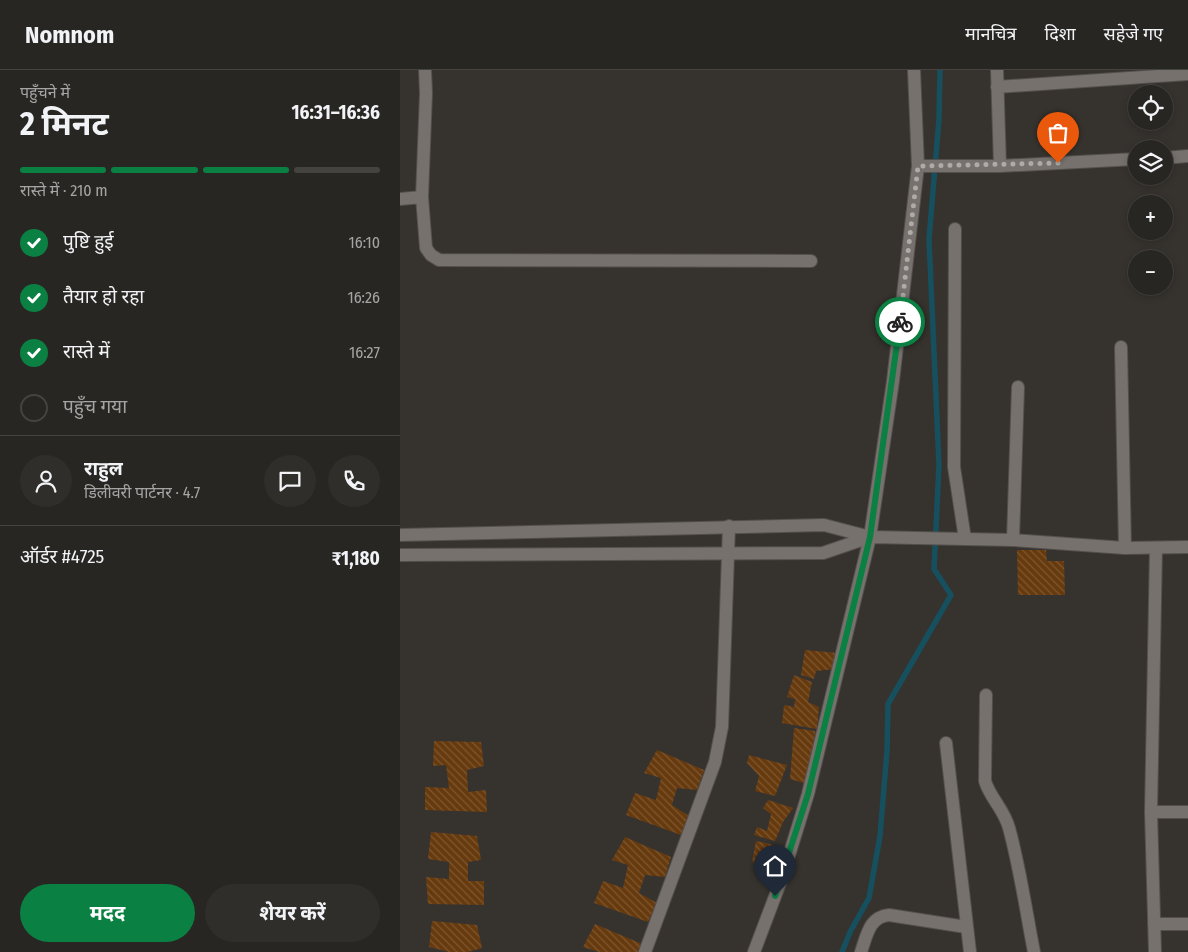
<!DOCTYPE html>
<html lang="hi">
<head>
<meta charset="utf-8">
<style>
  body { margin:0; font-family:"Fira Sans Condensed","Noto Sans Devanagari",sans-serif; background:#302e2a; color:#f1f3f6; height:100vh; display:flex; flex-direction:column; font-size:19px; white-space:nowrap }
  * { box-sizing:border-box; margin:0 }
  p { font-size:16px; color:#a5a5a5 }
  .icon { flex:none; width:28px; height:28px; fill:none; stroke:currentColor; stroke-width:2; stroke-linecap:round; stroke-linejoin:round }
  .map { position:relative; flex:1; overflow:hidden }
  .details { display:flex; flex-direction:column; background:#282622; width:400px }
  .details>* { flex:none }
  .fabs { position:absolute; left:728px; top:15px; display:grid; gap:10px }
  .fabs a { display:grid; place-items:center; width:45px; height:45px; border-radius:50%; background:#282622; box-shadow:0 2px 8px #0003,0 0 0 1px #444340; font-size:25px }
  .pin { position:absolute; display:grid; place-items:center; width:42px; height:42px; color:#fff; margin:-51px -21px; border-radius:50% 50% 50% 0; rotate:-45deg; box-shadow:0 0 5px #0007 }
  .pin .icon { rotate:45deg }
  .courier { position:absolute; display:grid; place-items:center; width:50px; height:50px; margin:-25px; border:4px solid #0b8043; border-radius:50%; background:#fff; color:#222; box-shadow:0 1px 6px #0007 }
  .summary em { font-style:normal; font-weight:700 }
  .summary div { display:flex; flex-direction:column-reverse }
  .summary { display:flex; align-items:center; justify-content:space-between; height:85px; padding:0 20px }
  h1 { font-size:32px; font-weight:700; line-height:38px }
  .bar { display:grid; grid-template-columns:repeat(4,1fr); gap:8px 5px; align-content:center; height:60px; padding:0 20px }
  .bar i { height:6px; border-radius:4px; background:#444340 }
  .bar .selected { background:#0b8043 }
  .bar p { grid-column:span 4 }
  .line { display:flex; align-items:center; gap:12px; padding:0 20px; border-top:1px solid #444340 }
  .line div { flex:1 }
  .round { display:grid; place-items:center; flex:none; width:52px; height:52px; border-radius:26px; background:#302e2a }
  ol { padding:0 20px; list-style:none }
  li { display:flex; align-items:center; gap:15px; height:55px }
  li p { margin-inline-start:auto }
  li .icon { padding:5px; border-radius:50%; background:#0b8043; color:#fff; stroke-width:4 }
  li:last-child { color:#a5a5a5 }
  li i { width:28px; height:28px; border:2px solid #444340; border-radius:50% }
  .action { display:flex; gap:10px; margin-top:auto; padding:10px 20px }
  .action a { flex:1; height:58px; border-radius:30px; background:#0b8043; color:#fff; font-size:20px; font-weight:700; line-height:58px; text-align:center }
  .action a+a { background:#302e2a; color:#f1f3f6 }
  header { display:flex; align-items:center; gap:30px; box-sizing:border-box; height:70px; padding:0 25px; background:#282622; border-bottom:1px solid #444340 }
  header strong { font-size:24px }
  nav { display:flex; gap:28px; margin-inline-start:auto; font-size:18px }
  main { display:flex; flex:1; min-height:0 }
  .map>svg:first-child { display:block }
</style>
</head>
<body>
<header>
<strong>Nomnom</strong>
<nav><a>मानचित्र</a><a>दिशा</a><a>सहेजे गए</a></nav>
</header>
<main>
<section class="details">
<div class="summary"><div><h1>2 मिनट</h1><p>पहुँचने में</p></div><em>16:31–16:36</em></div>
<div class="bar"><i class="selected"></i><i class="selected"></i><i class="selected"></i><i></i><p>रास्ते में · 210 m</p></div>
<ol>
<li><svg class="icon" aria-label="check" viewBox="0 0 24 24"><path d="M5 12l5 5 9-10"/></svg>पुष्टि हुई<p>16:10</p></li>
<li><svg class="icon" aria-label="check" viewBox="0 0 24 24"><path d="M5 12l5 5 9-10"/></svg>तैयार हो रहा<p>16:26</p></li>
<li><svg class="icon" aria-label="check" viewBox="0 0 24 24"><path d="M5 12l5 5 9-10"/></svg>रास्ते में<p>16:27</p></li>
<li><i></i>पहुँच गया</li>
</ol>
<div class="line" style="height:90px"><a class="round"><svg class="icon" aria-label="person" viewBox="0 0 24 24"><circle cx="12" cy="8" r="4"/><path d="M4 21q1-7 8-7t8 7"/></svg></a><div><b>राहुल</b><p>डिलीवरी पार्टनर · 4.7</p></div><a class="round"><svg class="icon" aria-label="chat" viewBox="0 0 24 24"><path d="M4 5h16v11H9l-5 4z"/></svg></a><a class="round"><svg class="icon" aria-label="phone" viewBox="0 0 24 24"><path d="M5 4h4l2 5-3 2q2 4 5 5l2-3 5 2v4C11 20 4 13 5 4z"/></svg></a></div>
<div class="line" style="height:65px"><div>ऑर्डर #4725</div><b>₹1,180</b></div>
<div class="action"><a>मदद</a><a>शेयर करें</a></div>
</section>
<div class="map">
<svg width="788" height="882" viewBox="0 0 788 882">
  <defs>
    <pattern id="building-back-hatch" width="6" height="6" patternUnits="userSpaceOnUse" patternTransform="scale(1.25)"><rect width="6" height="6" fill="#673a0e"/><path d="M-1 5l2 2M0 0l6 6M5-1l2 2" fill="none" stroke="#7d5731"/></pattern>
  </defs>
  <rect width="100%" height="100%" fill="#36322e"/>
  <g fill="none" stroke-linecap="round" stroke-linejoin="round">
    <path stroke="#16505f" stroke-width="5.5" d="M442 882 450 862 469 828 480 766 487 681 488 634 551 525 534 499 539 395 529 169 539 49 540 0"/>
  </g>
  <path fill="url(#building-back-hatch)" d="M617 480H646L647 491H664L665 525H618Z
    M405 580 438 583 435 599 416 601 414 609 401 605Z
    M394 605 412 612 408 632 419 637 417 659 382 653 384 635 394 637 395 629 387 627Z
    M394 658 415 661 417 673 407 714 390 709Z
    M34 671 81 672 84 696 67 700 68 722 86 720 87 742 25 740V717L49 718 46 695 33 696Z
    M257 680 304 700 297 720 277 718 272 735 289 746 281 765 226 745 235 723 256 730 261 708 244 703Z
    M349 685 387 695 375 726 355 721 359 706 347 693Z
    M368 730 393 738 383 752 375 771 354 765 357 757 367 761 371 744 363 738Z
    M31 762 77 766 81 790 68 792V811H84V835L28 834 26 807 49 809V792L28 789Z
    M225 767 271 787 265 807 245 805 239 823 257 833 248 852 194 833 203 811 223 818 228 795 212 790Z
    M356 771 383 777 376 800 352 792Z
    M32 851 77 855 82 878 68 882H49L29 877Z
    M195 854 242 874 239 882H199L183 877Z"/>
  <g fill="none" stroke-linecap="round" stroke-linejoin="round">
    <defs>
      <path id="minor" d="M25 0 26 23 22 127 26 178 31 185 39 190 411 191
        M597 0 600 96
        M597 17 788 4
        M764 88 788 86
        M518 96H600L736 89
        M0 129 22 127
        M555 159 554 397 565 469
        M721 277 725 478
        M613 470 618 317
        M586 625 585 711C590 728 604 739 609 758 620 798 626 841 634 882
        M546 673 570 882
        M751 742H788
        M754 854H788
        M245 882 315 692 322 657 329 456
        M354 882 382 808 408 724 470 467 493 311 518 96 514 0
        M461 882C467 865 469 847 489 845L566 857
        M755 882 751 742 756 478"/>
      <path id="tertiary" d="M0 465 424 455 470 467 613 470 725 478 788 477
        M0 485 423 483 470 467"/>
    </defs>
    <use href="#minor" stroke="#54504d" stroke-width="14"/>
    <use href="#tertiary" stroke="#54504d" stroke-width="14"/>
    <use href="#minor" stroke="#76716d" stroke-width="12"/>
    <use href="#tertiary" stroke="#76716d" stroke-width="12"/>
  </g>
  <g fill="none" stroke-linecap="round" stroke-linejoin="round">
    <path stroke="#aeaaa8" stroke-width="5" stroke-dasharray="0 9" d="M500 252 518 96 658 93"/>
    <path stroke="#0b8043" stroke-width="6" d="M375 826 408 724 470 467 500 252"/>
  </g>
</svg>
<div class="fabs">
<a><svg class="icon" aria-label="locate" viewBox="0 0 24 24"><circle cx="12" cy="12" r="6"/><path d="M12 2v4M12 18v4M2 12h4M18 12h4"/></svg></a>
<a><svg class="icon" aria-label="layers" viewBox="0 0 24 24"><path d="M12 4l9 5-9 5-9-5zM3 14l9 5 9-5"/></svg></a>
<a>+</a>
<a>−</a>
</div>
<div class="pin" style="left:658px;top:93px;background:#ea580c"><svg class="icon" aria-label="bag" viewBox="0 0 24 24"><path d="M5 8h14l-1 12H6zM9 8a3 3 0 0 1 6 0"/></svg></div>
<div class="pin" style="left:375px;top:826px;background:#1f2937"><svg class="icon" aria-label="home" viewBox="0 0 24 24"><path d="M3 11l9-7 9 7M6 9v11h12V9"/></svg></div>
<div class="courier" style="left:500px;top:252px"><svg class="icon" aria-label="bike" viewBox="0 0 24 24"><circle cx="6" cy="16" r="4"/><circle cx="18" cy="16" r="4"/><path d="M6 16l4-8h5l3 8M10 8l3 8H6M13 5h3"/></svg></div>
</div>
</main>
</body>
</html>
